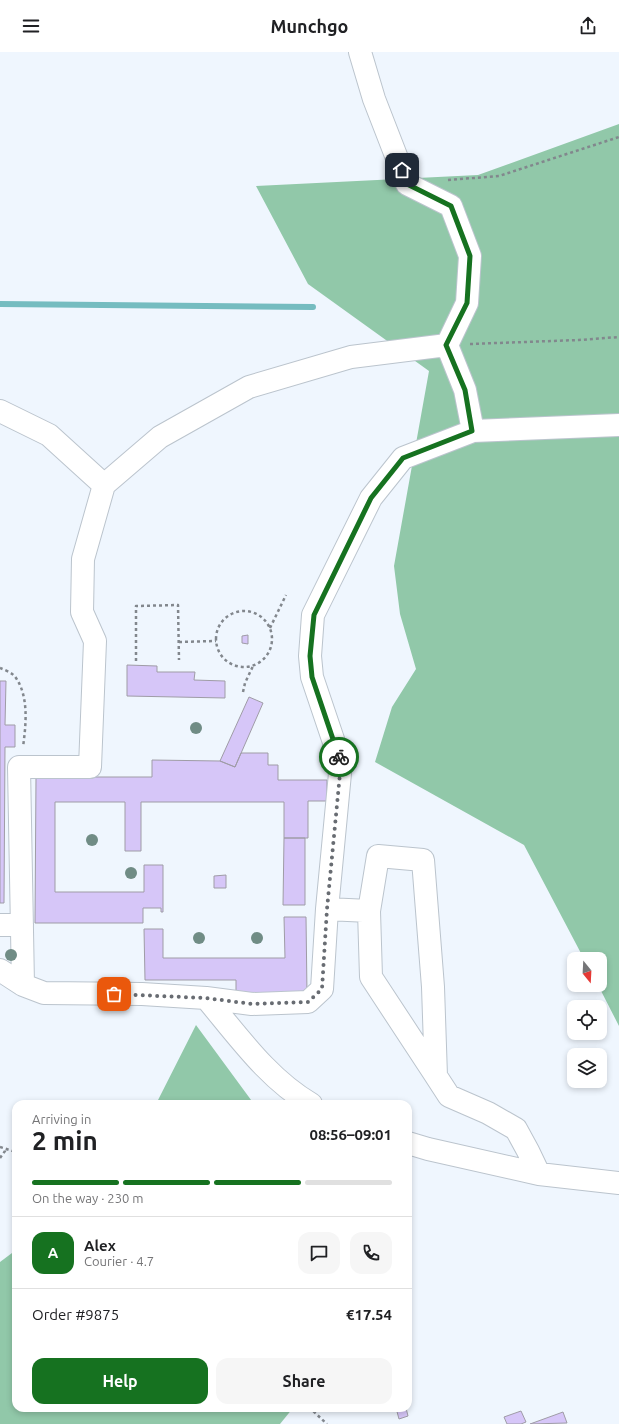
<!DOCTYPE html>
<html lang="en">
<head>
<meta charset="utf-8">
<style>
  body { margin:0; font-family:Ubuntu,sans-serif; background:#f6f6f6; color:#202124; height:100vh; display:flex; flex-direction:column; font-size:15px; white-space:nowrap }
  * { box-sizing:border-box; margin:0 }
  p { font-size:13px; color:#757577 }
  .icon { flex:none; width:22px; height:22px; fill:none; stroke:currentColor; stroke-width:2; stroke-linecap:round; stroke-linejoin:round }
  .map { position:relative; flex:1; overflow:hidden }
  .panel { position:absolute; left:12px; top:1048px; width:400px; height:312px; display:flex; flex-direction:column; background:#fff; border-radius:12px; box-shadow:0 2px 6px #0003 }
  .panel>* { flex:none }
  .needle { width:26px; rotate:162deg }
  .controls { position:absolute; left:567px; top:900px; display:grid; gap:8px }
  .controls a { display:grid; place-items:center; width:40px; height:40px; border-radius:8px; background:#fff; box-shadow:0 2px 6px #0003; font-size:20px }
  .pin { position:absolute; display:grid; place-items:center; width:34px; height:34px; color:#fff; margin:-17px; border-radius:8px; box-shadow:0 2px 6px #0006 }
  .courier { position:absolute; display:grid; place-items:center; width:40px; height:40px; margin:-20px; border:3px solid #167220; border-radius:50%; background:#fff; color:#222; box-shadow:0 1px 5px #0007 }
  .head em { font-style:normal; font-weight:600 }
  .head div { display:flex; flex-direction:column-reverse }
  .head { display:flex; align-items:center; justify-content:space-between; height:68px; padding:0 20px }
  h1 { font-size:26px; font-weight:600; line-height:30px }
  .bar { display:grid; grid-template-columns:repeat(4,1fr); gap:6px 4px; align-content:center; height:48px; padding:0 20px }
  .bar i { height:5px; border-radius:3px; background:#e0e0e0 }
  .bar .on { background:#167220 }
  .bar p { grid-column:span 4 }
  .line { display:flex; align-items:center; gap:10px; padding:0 20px; border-top:1px solid #e0e0e0 }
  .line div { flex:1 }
  .round { display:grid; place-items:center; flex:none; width:42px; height:42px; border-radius:12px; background:#f6f6f6 }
  .primary-button { display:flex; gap:8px; margin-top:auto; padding:8px 20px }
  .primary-button a { flex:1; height:46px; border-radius:12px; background:#167220; color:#fff; font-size:16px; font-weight:600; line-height:46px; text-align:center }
  .primary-button a+a { background:#f6f6f6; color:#202124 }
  header { display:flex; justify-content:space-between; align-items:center; height:52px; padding:0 20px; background:#fff; font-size:18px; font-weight:600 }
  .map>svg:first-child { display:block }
</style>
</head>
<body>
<header><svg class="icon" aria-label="menu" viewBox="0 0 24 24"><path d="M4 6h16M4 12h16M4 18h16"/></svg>Munchgo<svg class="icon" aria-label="share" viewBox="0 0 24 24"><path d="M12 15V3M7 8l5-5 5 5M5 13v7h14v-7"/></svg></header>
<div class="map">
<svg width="619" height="1372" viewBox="0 0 619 1372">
  <rect width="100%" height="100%" fill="#eff6fe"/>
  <path fill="#91c8a9" d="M619 72V974L598 933H600V907H584L524 793 375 710 392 655 416 617 400 562 394 514 429 319 308 232 256 134 478 123Z
    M196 973 254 1052H156Z
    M16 1198V1356H293L280 1372H0V1210Z"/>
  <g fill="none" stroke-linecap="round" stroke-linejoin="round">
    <path stroke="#75bcc0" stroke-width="6" d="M0 252 313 255"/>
  </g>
  <path fill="#d6c6f8" stroke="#9f9ca6" d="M248 583V592L242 591V584Z
    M127 613 157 614V620H195L194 628 225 629V646L127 644Z
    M0 629H6L5 673H15V695H5L4 851H0Z
    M249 645 263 651 235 715 220 709Z
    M241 701H268V713H278V728H327V749H308V786H284V750H141V799H125V750H55V840H144V813H163V860H161V856H143V871H35L36 725H152V708L220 709 235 715Z
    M284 786H305V853H283Z
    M226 823V836H214V824Z
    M284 865H306L307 942H236V928H145L144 877H163V906H285Z
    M396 1356H406L408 1364 399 1367Z
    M521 1359 526 1370 521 1372H507L504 1365Z
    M563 1360 567 1371 530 1372Z"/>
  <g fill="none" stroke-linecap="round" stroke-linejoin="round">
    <defs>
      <path id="minor" d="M360 0 374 47 407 132 451 154 470 204 467 251 447 293 465 338 473 379
        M447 293 351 305 249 335 160 385 104 433 83 507 82 560 95 589 90 715H19L23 933 44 941 142 942 206 946 252 952 308 950 322 937 327 857 341 711 312 625 310 604 313 563 371 446 403 406 473 379 619 373
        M0 359 49 383 104 433
        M327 857 369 859
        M0 873H22
        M0 918 23 933
        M206 946C238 984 268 1027 311 1052
        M436 1024 371 925 369 859 378 804 423 808 433 935 436 1024 449 1044 488 1061 516 1077 528 1099 539 1122
        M408 1091 428 1097 539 1122 619 1131"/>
    </defs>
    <use href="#minor" stroke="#bbc4cd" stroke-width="24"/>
    <path stroke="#82878d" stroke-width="2.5" stroke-dasharray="3 3" stroke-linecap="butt" d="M448 128 499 124 619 85
      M470 292 579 288 619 285
      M216 587a28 28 0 1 1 56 0a28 28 0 1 1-56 0Z
      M270 576 286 543
      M179 590 216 589
      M136 609V554L178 553 179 608
      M0 616C5 618 13 621 16 626 29 645 26 673 23 695
      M243 640 245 631 253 614
      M0 1095 16 1100
      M0 1106 5 1099V1097
      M302 1356 313 1359 327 1372"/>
    <use href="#minor" stroke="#fff" stroke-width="22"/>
  </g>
  <g fill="#708c85">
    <circle cx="196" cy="676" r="6"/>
    <circle cx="92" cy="788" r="6"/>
    <circle cx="131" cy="821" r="6"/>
    <circle cx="199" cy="886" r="6"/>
    <circle cx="257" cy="886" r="6"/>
    <circle cx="11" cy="903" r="6"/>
  </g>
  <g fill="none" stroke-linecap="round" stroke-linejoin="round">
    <path stroke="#686c72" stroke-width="4" stroke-dasharray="0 7.2" d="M114 942 206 946 252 952 308 950 322 937 327 857 341 711 339 705"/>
    <path stroke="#167220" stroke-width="5" d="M339 705 312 625 310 604 314 563 371 446 403 406 472 379 465 338 446 293 467 251 470 204 451 154 407 132 402 118"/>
  </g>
</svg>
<div class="controls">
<a><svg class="needle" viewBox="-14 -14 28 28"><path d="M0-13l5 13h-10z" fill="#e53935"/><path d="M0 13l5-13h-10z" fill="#757577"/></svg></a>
<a><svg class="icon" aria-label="locate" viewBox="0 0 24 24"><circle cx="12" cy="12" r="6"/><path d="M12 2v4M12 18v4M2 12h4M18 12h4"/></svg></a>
<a><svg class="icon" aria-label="layers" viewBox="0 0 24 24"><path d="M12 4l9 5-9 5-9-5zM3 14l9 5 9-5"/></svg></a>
</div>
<div class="pin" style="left:114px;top:942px;background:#ea580c"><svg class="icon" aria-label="bag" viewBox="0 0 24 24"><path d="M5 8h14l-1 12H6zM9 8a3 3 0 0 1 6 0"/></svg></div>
<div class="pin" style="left:402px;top:118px;background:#1f2937"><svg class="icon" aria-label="home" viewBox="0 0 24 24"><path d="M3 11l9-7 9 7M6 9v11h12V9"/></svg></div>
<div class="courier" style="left:339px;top:705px"><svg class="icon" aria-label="bike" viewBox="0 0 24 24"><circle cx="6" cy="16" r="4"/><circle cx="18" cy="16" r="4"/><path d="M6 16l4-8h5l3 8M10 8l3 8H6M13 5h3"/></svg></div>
<section class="panel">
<div class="head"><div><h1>2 min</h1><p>Arriving in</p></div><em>08:56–09:01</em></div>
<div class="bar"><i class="on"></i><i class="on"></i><i class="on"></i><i></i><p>On the way · 230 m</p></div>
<div class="line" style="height:72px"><b class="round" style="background:#167220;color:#fff">A</b><div><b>Alex</b><p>Courier · 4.7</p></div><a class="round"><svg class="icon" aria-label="chat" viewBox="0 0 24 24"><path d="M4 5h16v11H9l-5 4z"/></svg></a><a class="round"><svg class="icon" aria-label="phone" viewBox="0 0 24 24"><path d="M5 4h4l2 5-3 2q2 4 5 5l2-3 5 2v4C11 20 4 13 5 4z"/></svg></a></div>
<div class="line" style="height:52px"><div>Order #9875</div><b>€17.54</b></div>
<div class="primary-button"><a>Help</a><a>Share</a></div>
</section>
</div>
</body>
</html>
